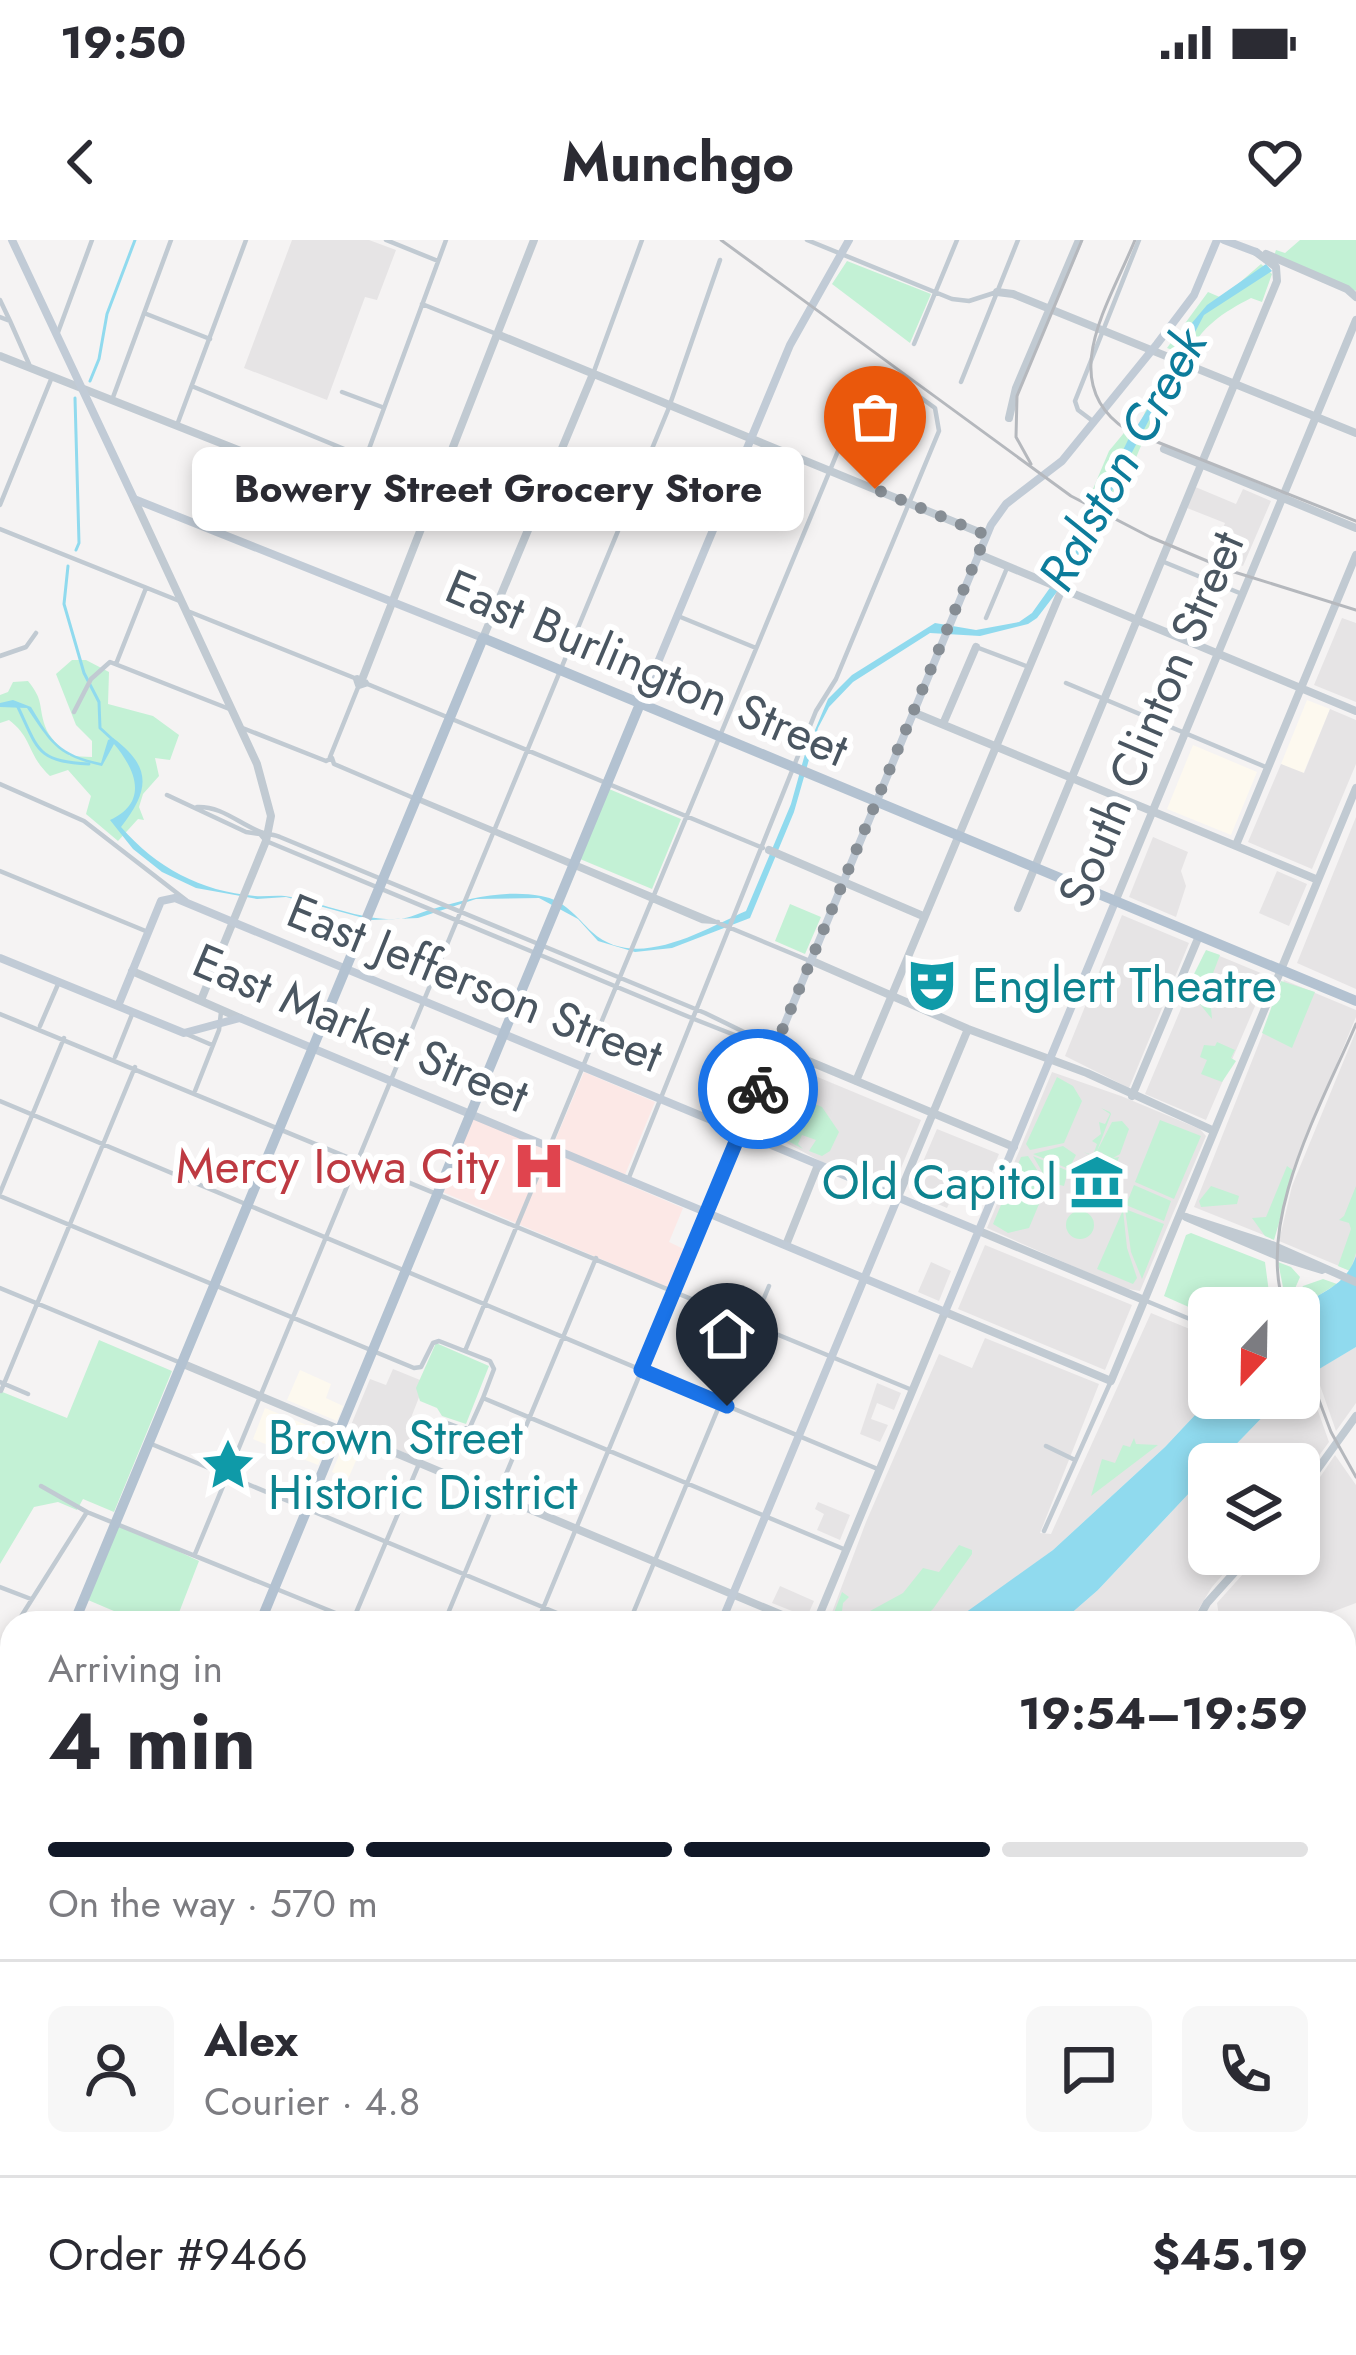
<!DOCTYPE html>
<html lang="en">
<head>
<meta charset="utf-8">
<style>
  body { margin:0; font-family:Jost,sans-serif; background:#f7f7f7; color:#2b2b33; height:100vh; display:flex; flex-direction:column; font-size:45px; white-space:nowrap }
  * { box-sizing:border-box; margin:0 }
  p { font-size:39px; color:#7c7c81 }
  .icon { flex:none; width:66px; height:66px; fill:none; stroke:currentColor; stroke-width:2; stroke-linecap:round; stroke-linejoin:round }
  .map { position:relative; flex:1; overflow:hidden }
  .side { position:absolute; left:0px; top:1371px; width:1356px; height:744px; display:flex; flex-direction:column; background:#fff; border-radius:36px 36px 0 0; box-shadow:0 6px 18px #0003 }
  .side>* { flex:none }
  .needle { width:78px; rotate:202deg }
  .fabs { position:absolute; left:1188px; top:1047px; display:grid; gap:24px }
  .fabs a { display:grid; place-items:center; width:132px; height:132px; border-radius:18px; background:#fff; box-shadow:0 6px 18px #0003; font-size:60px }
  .pin { position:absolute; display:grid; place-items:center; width:102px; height:102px; color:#fff; margin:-123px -51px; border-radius:50% 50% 50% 0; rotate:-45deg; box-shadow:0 0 12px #0007 }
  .pin .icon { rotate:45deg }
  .courier { position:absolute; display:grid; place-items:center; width:120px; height:120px; margin:-60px; border:9px solid #1a73e8; border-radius:50%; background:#fff; color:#222; box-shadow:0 3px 15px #0007 }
  .bubble { position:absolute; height:84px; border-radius:18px; background:#fff; box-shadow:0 6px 18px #0003; font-size:39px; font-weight:700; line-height:84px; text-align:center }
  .summary em { font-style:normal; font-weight:700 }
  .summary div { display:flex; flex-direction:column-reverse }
  .summary { display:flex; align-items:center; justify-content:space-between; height:204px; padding:0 48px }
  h1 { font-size:78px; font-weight:700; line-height:90px }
  .bar { display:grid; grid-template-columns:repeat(4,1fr); gap:18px 12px; align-content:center; height:144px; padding:0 48px }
  .bar i { height:15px; border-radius:9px; background:#e1e1e2 }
  .bar .on { background:#111827 }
  .bar p { grid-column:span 4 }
  .line { display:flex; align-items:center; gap:30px; padding:0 48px; border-top:3px solid #e1e1e2 }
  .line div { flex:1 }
  .round { display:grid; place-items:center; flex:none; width:126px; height:126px; border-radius:18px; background:#f7f7f7 }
  .status { display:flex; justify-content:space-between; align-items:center; height:84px; padding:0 60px; background:#fff; direction:ltr }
  .status svg { height:33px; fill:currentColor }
  header { display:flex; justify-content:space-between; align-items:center; height:156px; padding:0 48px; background:#fff; font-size:54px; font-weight:700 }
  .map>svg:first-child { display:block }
</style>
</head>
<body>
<div class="status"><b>19:50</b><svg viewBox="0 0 49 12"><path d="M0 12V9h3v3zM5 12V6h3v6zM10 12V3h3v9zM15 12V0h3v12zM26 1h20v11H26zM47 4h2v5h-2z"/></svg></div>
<header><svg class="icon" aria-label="back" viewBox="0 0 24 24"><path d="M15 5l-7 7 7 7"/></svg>Munchgo<svg class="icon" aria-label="heart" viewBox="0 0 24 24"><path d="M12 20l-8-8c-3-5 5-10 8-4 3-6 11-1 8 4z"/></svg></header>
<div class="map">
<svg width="1356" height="2115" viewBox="0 0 1356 2115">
  <rect width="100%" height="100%" fill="#f5f3f3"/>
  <path fill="#fdf9ef" d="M1307 460 1330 469 1303 534 1281 524Z
    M1193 505 1257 532 1231 595 1167 569Z
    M300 1130 331 1144 326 1158 343 1166 337 1181 287 1160Z
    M265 1168 331 1195 318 1225 253 1199Z
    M345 1201 361 1209 348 1239 332 1232Z"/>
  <path fill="#e6e4e5" d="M292 0H369L396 10 377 60 365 57 327 160 244 128Z
    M1193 246 1236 264 1243 249 1271 261 1243 326 1213 314 1225 283 1187 268Z
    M1342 378 1356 383V462L1314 445Z
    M1330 469 1356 480V524L1312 629 1248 602 1281 524 1304 533Z
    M1356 577V749L1297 723Z
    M1153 597 1188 612 1181 631 1186 646 1176 677 1129 657Z
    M1277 631 1307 644 1289 686 1259 673Z
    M1122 675 1189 703 1129 848 1065 816Z
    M1210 712 1268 736 1206 880 1145 854 1204 714Z
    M1284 740 1356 770V777L1283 953 1274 999 1194 967Z
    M1356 791V1016L1351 1031 1279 1001 1292 946Z
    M747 807 764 814 751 846 735 839Z
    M779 821 921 880 894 945 822 922 753 885Z
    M1052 832 1121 856 1200 889 1206 896 1140 1051 1122 1048 987 988Z
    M937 889 999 914 980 961 955 951 947 968 910 952Z
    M985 1005 1132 1065 1105 1130 958 1069Z
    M931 1022 951 1031 939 1061 918 1052Z
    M1151 1073 1209 1097 1211 1158 1165 1207 1053 1310 962 1377 951 1383H828L866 1282 939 1114 972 1128 985 1098 1099 1144 1040 1293 1051 1294Z
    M1356 1107V1163L1336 1191 1315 1131Z
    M393 1129 425 1142 407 1188 422 1195 413 1216 349 1190 370 1139 386 1145Z
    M1306 1137 1329 1202 1299 1243V1224H1217L1281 1158H1299V1141Z
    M877 1143 901 1153 894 1170 877 1163 871 1179 888 1185 880 1202 860 1194Z
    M1335 1215 1356 1245V1363L1303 1383H1220L1217 1363 1261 1314H1299V1268Z
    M1209 1232V1314H1241L1212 1347 1190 1383H1060L1098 1350Z
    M818 1262 850 1275 840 1300 817 1290 824 1274 815 1269Z
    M780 1346 814 1361 807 1377 772 1363Z
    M12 2103H153L149 2115H0Z"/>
  <path fill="#fce8e6" d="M584 832 655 862 622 942 683 968 669 1002 688 1011 672 1049 440 951 472 877 551 910Z"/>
  <path fill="#c3f1d5" d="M1300 0H1356V51L1274 16 1276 10 1285 13Z
    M847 21 931 54 910 103 832 44Z
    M1261 24 1272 34 1262 62 1251 58C1224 72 1200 87 1188 116L1167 108 1208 52 1222 58Z
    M1168 122 1181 129C1179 143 1153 192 1143 201L1114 270 1090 256 1109 211 1128 188 1137 190Z
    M1079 275 1094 286 1069 346 1054 339Z
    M72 420H86L109 432 108 464 153 476 179 495 170 520 155 518 159 536 143 554 139 567 144 580 138 579 118 601 86 574 91 556 68 530 50 536C27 515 33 498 9 480L0 483V455L8 452 13 442 28 441C44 461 38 464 45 486 49 498 61 508 70 516L92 517V501L76 485 56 434Z
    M609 549 681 579 652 649 580 619Z
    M790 664 821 677 805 714 775 701Z
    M1206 710 1220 715 1210 741 1206 740 1203 749 1208 752 1204 764 1211 768 1212 779 1199 763 1204 741 1193 736Z
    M1281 741 1315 752 1292 808 1262 793Z
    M1217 802 1235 810 1231 818 1236 821 1222 842 1201 834 1207 820 1200 817 1204 805 1215 806Z
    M1057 837 1073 846 1082 861 1064 903 1030 910 1026 904Z
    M803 859 822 867 839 892 830 911 822 916 809 911 816 900 802 895 798 904 803 909 786 900Z
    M1101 868 1110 872 1111 874 1097 911 1112 882 1122 881 1129 889 1120 914 1113 918 1119 917 1116 925 1101 912 1096 917 1083 912 1093 915 1097 904 1092 901 1101 894 1099 882 1105 884 1110 874Z
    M1160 880 1201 896 1174 959 1135 942Z
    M1063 906 1076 915 1069 929 1033 914Z
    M1028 916 1047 945 1029 988 1008 993 993 984 1021 917Z
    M1033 916 1068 931 1064 946 1048 942Z
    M1287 926 1294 931 1274 1000 1265 996 1252 978 1266 977Z
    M1134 945 1171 961 1164 981 1126 965Z
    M1211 946 1239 956 1237 964 1201 967 1199 961Z
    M1356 946V1013L1350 1031 1338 1026 1351 989 1349 983 1339 980 1344 976Z
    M1125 969 1164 984 1142 1039 1131 1012Z
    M1123 970 1127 1008 1137 1038 1133 1044 1097 1029Z
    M1066 985a14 14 0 1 1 28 0a14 14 0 1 1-28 0Z
    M1191 993 1265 1022 1271 1068H1209V1076L1164 1056 1186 995Z
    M1278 1022 1291 1027 1300 1037 1287 1067Z
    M1323 1039 1337 1044 1298 1068H1289L1303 1046Z
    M99 1100 172 1131 114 1272 83 1259 77 1270 58 1262 34 1267 0 1324V1151L67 1178Z
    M436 1103 489 1126 466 1184 442 1176 437 1168 420 1161 416 1148Z
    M1134 1198 1136 1204 1158 1205 1091 1256 1102 1219 1115 1223 1123 1205 1130 1207Z
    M116 1282 199 1321 175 1383H142L88 1360Z
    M959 1305 972 1310V1314L933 1369 918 1383H830L842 1352 849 1357 843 1363 841 1380 848 1383 903 1353 923 1328 939 1332Z
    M12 1453V1532L5 1550 0 1551V1475Z
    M12 1617V1663L0 1687V1620Z
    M1344 1946H1356V2007L1344 2002Z
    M0 2022 12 2034V2103H21L30 2115H0Z
    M137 2103H232L238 2115H137Z
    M299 2103H373L375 2115H303Z
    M432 2103H654L670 2115H432Z
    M739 2103H1130L1128 2115H756Z"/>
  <path fill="#90daee" d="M1266 24 1272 31 1204 75 1063 344 1037 378 1028 384 980 396 930 393 853 442 829 467 818 488 794 572 750 678 672 708 635 712 598 701 578 679 539 658 476 659 418 678 371 680 286 657 257 659 196 648 162 632 133 609 110 580C149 562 136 530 114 504L102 526C57 516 52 505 27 468L0 467V463L13 460 31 467C52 502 59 514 101 523L108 500 113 498C152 527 150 550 121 587 157 628 200 651 255 656 267 657 279 654 291 657 325 664 364 681 398 679 412 678 420 672 433 669 466 659 506 649 541 656 565 660 576 677 592 692 636 732 703 690 746 671L791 564 805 514 828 459 852 435 935 383 976 390 1019 382 1032 373 1069 321 1128 200 1167 139 1170 120 1186 90 1207 65Z
    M1356 1016V1107L1299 1141 1298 1068C1322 1051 1345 1047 1356 1016Z
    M1211 1158H1281L1217 1224H1209V1232L1098 1350 1060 1383H951L1053 1310 1165 1207Z
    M655 2103H738L755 2115H674Z"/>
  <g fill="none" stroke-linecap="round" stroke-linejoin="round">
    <path stroke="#90daee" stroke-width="3" d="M90 141 99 119 107 74 135 0
      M75 158 79 303 76 310
      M68 326 64 364 84 433 99 462 100 488 112 499
      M17 465C39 511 36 521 89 524
      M491 2115 509 2103"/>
    <path stroke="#c1cad2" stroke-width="4.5" d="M386 0 438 21
      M807 0 952 59 969 61 997 52
      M0 60 10 81
      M422 64 494 93
      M144 73 210 99
      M0 77 10 81 29 124
      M57 95 92 0
      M914 104 957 0
      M593 134 642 0
      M961 142 1018 0
      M194 147 366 218
      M342 152 382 167
      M112 160 171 0
      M1094 182 1078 170 1075 161 1139 0
      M177 185 246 0
      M352 255 446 0
      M0 265 52 137
      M0 289 182 362
      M1164 322 1242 354
      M190 372 357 439
      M678 376 756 408
      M986 378 1007 328
      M976 407 1026 426
      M0 416 26 407 36 393
      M116 424 146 348
      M365 443 763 608
      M1066 443 1268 528
      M74 472 91 439 110 422 232 470
      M240 487 326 521 332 518 334 524 702 681 718 682
      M330 517 359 445
      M0 544 84 581 186 660
      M167 555 246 592 260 594 266 601 694 779 765 807H775
      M417 558 810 721
      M197 567C222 566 239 584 261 592 267 595 274 594 280 597L705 773 775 807
      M0 631 148 692
      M0 774 912 1150
      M40 786 59 742
      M184 793 212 805
      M115 817 133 772
      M195 851 219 790 221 772
      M0 861 880 1230
      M628 940 816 471 836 439 939 191 935 168 902 144 867 143
      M0 953 64 798
      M0 956 414 1128 421 1127 433 1103 439 1101 490 1121 494 1129 483 1158 846 1310
      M0 1048 181 1123
      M1144 1060 1209 1087
      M465 1111 867 141
      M0 1142 28 1154
      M1 1151 135 827
      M149 1203 581 1383
      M1046 1206 1073 1219
      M41 1246 87 1272 360 1383
      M1044 1291 1111 1141
      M195 1314 668 170 720 20
      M0 1347 31 1359
      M1203 1370 1214 1383
      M353 1380 435 1186 442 1181 463 1189 470 1187 483 1158
      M17 1383 87 1272
      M444 1383 596 1018
      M537 1383 707 972
      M629 1383 769 1046
      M0 1419 12 1393
      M1344 1445 1356 1472
      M1344 1566 1356 1571
      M1344 1634 1356 1605
      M0 1715 12 1706
      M1344 1724 1356 1729
      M1344 1834 1356 1804
      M0 1934 12 1939
      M0 1975 12 1980
      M1344 2065 1356 2054
      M275 2103 279 2115
      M382 2103 383 2115
      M1169 2115 1171 2103"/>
    <path stroke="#c1cad2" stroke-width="8" d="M1266 14 1347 49 1356 57
      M997 52 1013 54 1356 193
      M499 95 986 295
      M0 116 423 283
      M1009 178 1016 148 1079 0
      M1164 209 1356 288
      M134 259 257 524 271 576 266 601 201 760
      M978 314 1356 471
      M483 398 593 134
      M363 437 534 0
      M357 439 359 445 365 443
      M915 473 1318 640
      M943 484 976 407
      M1236 605 1356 315
      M769 610 923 676
      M1115 662 1356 80
      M1018 668 1277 41 1276 27 1256 12
      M812 721 968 789 1087 833 1214 891
      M132 731 240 778
      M775 807 1014 907
      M856 841 1062 349
      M1132 856 1199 696
      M898 957 968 789
      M1186 977 1280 1017 1322 1030
      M1189 978 1272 1005 1356 1042
      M979 991 1144 1060
      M786 1005 818 925
      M181 1123 801 1383
      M1299 1255 1356 1176
      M816 1383 945 1072 1111 1141 1356 548
      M1196 1383 1207 1363 1251 1314
      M1344 1883 1356 1888"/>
    <path stroke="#c1cbd6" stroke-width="8" d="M12 0 134 259 483 398
      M1224 0 1256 12
      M641 463 790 105 849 0
      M0 718 184 793 240 778 945 1072 1115 662
      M118 766 161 661 175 658 979 991
      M707 972 991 285 1006 264 1062 221 1157 104 1194 55 1217 0
      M721 1383 898 957
      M399 2103 400 2115
      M421 2103 422 2115"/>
    <path stroke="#b3c2d1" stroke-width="10" d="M74 1383 483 398 1356 761
      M260 1383 640 464
      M0 1596 12 1593"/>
    <path stroke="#b5b8bd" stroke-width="3" d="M721 0 1071 256 1150 297 1231 331 1356 370
      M1135 0C1110 62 1054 143 1127 190L1356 281
      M1031 224 1016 197 1017 156 1082 0
      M1285 1068C1254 982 1322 864 1356 784
      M1299 1107 1331 1192 1356 1237"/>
  </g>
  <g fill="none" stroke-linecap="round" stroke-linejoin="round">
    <path stroke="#868d94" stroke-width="12" stroke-dasharray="0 21.6" d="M758 849 986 295 875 249"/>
    <path stroke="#1a73e8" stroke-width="15" d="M727 1166 641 1130 758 849"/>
  </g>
  <defs>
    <symbol id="theatre-bare" viewBox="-9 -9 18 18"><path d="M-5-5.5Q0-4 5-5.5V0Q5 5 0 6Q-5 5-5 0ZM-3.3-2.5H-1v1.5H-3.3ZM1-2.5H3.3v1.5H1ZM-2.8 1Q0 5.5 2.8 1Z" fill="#0f9aa8" stroke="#fff" stroke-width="2.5" paint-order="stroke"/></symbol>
    <symbol id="hospital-bare" viewBox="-9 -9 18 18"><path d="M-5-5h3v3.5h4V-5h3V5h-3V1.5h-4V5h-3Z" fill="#e0444e" stroke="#fff" stroke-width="2.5" paint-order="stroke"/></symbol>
    <symbol id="museum-bare" viewBox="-9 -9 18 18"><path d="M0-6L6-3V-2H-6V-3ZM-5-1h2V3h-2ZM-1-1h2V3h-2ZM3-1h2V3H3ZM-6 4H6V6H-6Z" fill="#0f9aa8" stroke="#fff" stroke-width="2.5" paint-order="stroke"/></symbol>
    <symbol id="sight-bare" viewBox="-9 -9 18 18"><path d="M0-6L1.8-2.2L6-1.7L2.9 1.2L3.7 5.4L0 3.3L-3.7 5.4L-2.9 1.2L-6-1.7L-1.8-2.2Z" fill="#0f9aa8" stroke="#fff" stroke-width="2.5" paint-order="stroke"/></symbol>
  </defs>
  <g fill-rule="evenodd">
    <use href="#theatre-bare" x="894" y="707" width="76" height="76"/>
    <use href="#hospital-bare" x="501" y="888" width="76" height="76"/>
    <use href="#museum-bare" x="1059" y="904" width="76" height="76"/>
    <use href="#sight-bare" x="190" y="1187" width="76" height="76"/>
  </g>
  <g text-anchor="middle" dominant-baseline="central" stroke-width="12" stroke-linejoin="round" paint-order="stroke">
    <g font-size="48" fill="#4a5661" stroke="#fff">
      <text transform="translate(647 428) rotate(23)">East Burlington Street</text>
      <text transform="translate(1151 479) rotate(-67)">South Clinton Street</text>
      <text transform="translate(475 743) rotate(22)">East Jefferson Street</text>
      <text transform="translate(361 788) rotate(23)">East Market Street</text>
    </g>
    <g font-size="48" fill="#0d838f" stroke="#fff" text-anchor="start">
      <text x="972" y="745">Englert Theatre</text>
      <text x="1057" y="942" text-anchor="end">Old Capitol</text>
      <text x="268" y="1197">Brown Street<tspan x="268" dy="55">Historic District</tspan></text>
    </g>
    <g font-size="48" fill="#be3a42" stroke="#fff" text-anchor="end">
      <text x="499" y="926">Mercy Iowa City</text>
    </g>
    <g font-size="51" font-style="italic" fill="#0c7c9b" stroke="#fff">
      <text transform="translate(1122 219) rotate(-61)">Ralston Creek</text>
    </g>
  </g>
</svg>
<div class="fabs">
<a><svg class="needle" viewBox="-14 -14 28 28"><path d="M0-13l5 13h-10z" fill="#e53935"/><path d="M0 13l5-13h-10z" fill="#7c7c81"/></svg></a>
<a><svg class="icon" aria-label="layers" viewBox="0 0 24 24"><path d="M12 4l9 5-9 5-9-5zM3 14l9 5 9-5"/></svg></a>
</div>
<div class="pin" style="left:875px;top:249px;background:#ea580c"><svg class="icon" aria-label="bag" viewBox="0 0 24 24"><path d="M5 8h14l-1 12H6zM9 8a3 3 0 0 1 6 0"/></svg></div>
<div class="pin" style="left:727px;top:1166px;background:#1f2937"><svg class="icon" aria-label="home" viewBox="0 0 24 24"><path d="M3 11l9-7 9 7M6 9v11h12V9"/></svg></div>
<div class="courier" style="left:758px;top:849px"><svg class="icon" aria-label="bike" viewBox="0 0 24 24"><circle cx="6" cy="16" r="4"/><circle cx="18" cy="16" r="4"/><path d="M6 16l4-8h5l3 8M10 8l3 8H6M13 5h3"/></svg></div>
<div class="bubble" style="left:192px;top:207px;width:612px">Bowery Street Grocery Store</div>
<section class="side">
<div class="summary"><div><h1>4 min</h1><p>Arriving in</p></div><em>19:54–19:59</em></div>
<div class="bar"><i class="on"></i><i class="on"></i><i class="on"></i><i></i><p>On the way · 570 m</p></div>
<div class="line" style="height:216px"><a class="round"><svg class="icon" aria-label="person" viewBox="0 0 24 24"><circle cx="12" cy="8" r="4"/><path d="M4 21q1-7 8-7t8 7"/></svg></a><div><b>Alex</b><p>Courier · 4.8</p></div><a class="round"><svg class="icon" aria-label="chat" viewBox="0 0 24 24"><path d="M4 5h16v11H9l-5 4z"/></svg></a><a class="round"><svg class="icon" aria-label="phone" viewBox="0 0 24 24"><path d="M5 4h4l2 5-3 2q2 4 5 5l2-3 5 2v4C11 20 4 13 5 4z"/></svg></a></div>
<div class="line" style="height:156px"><div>Order #9466</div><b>$45.19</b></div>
</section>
</div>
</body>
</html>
